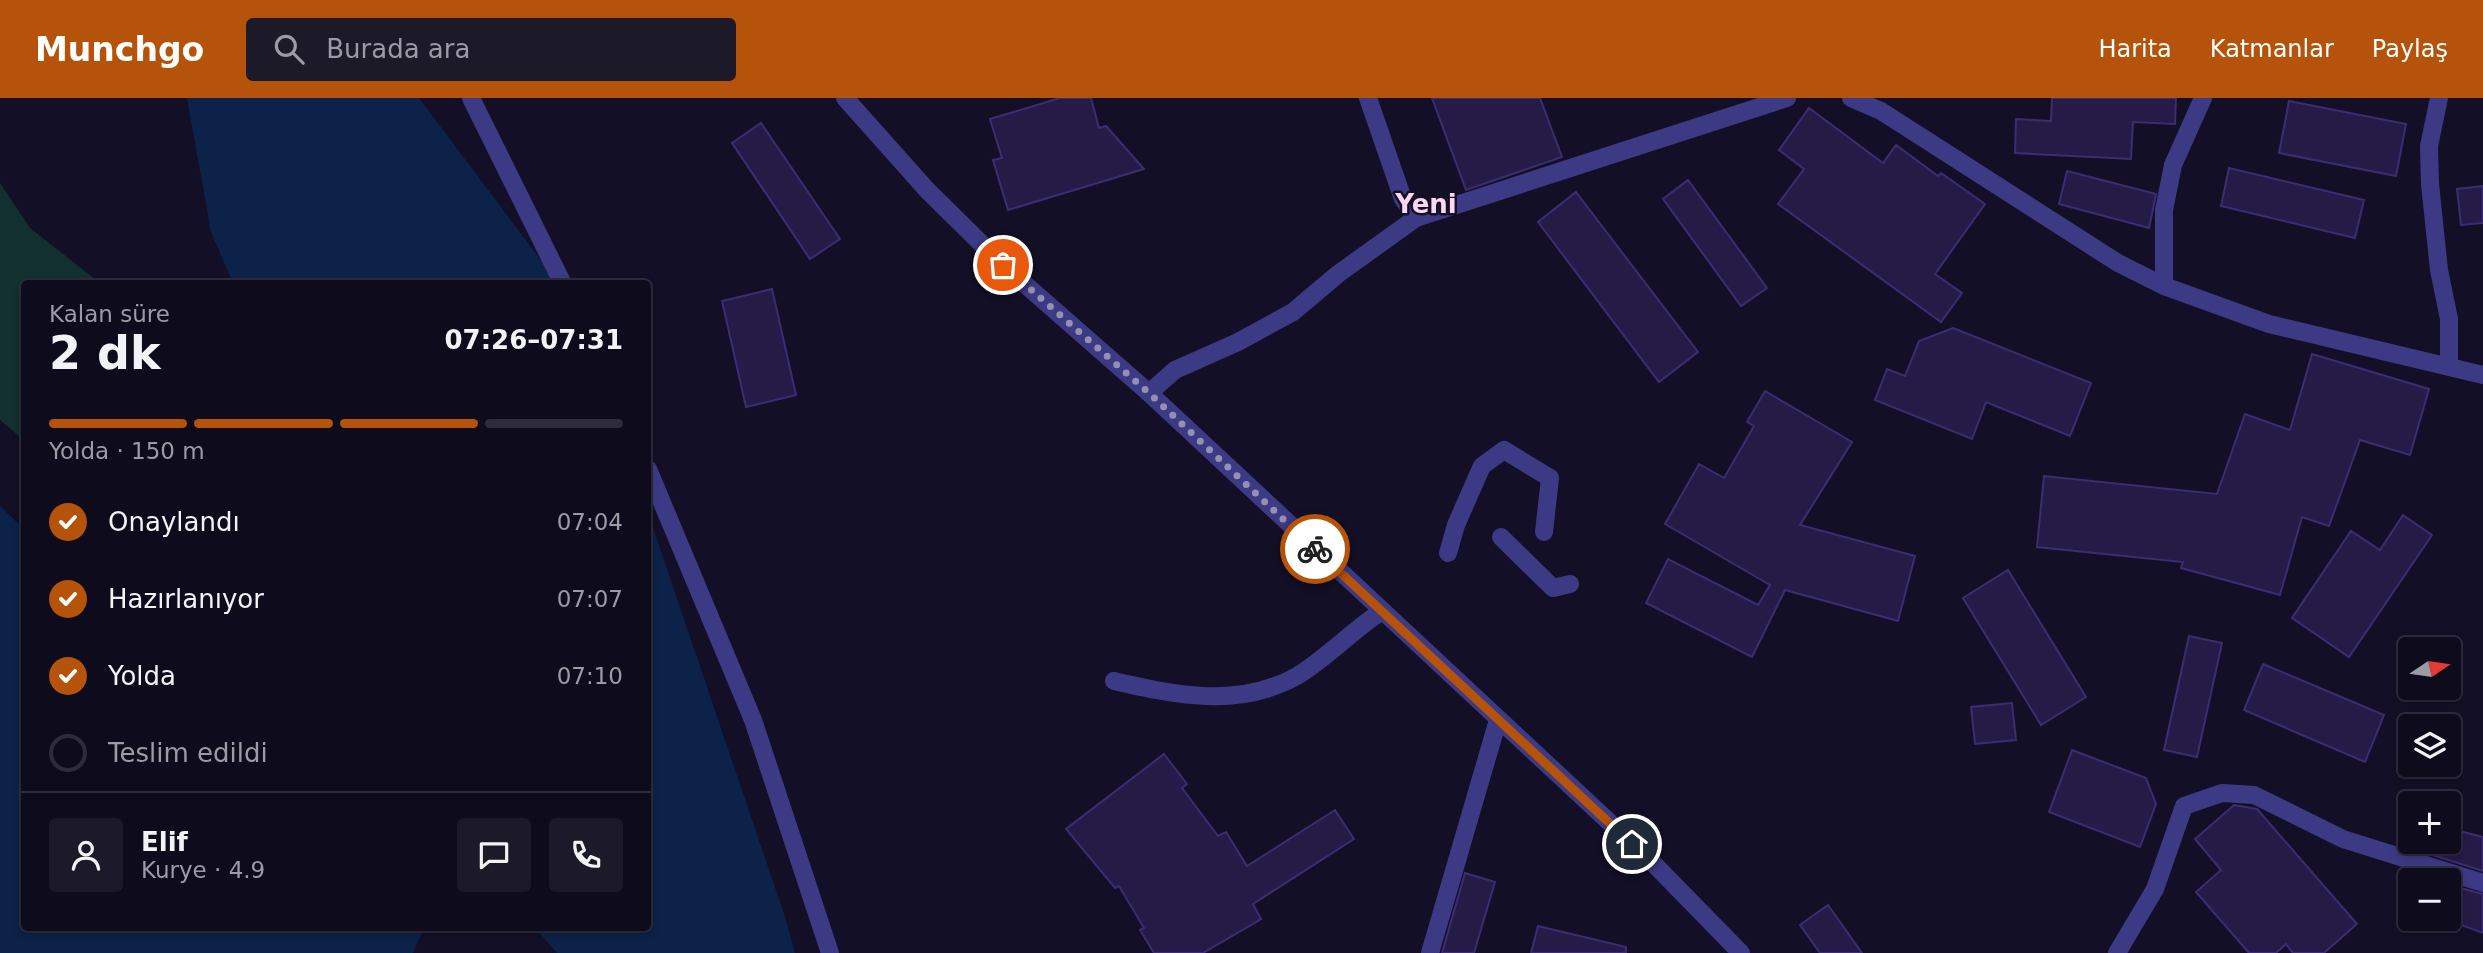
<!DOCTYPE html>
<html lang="tr">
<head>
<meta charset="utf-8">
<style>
  body { margin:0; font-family:"DejaVu Sans",sans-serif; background:#1c1929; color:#f1f3f6; height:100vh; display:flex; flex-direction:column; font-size:26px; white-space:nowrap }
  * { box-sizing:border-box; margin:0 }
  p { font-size:23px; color:#9b9ba3 }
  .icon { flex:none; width:38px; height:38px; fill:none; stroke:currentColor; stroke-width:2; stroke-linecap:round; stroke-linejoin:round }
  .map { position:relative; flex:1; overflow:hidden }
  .panel { position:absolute; left:21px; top:182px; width:630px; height:651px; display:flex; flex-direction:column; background:#0e0b1c; border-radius:7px; box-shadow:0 4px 10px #0003,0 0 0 2px #2e2b3b }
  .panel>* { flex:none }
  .needle { width:46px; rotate:77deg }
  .controls { position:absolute; left:2398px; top:539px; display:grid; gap:14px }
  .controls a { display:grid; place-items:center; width:63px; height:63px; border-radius:7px; background:#0e0b1c; box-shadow:0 4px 10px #0003,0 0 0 2px #2e2b3b; font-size:35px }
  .pin { position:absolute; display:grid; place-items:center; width:60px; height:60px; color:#fff; margin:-30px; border:4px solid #fff; border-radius:50%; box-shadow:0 2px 7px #0007 }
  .courier { position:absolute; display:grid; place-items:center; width:70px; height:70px; margin:-35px; border:5px solid #b45309; border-radius:50%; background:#fff; color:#222; box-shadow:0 2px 9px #0007 }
  .summary em { font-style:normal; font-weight:700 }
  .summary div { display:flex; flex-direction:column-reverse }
  .summary { display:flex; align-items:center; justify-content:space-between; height:119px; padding:0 28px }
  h1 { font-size:46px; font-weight:700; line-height:52px }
  .bar { display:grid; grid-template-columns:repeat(4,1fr); gap:10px 7px; align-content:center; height:84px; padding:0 28px }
  .bar i { height:9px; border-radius:5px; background:#2e2b3b }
  .bar .current { background:#b45309 }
  .bar p { grid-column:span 4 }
  .line { display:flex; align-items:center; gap:18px; padding:0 28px; border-top:2px solid #2e2b3b }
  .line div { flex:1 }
  .round { display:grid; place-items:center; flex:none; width:74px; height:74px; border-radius:7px; background:#1c1929 }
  ol { padding:0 28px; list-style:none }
  li { display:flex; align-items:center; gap:21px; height:77px }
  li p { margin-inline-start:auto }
  li .icon { padding:7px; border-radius:50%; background:#b45309; color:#fff; stroke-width:4 }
  li:last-child { color:#9b9ba3 }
  li i { width:38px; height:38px; border:4px solid #2e2b3b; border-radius:50% }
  header { display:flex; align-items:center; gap:42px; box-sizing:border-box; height:98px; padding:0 35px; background:#b45309; color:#fff }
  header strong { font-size:33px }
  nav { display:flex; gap:38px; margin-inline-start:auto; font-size:24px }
  .search { width:490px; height:63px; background:#1c1929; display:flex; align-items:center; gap:18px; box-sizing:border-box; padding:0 24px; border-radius:7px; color:#9b9ba3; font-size:26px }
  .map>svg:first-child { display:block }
</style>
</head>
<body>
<header>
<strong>Munchgo</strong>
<div class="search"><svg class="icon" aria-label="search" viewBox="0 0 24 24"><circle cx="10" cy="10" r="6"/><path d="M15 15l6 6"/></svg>Burada ara</div>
<nav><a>Harita</a><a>Katmanlar</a><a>Paylaş</a></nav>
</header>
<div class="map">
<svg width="2483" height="855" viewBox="0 0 2483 855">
  <rect width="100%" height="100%" fill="#130f26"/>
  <path fill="#12302f" d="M0 85 30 130 100 185 24 186V342L0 322Z"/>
  <path fill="#0c2248" d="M187 0H419L558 185H233L211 134Z
    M0 408 24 431V830H424L413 855H0Z
    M648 415 785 819 795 855H557L535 830H648Z"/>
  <path fill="#241b47" stroke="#3b2d73" stroke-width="2" d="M1060 0H1091L1099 30 1106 28 1144 71 1008 112 993 62 1002 60 990 21Z
    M1432 0H1540L1562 59 1466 92Z
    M2052 0H2176L2175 26 2133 24 2131 61 2015 55 2016 21 2051 23Z
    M2289 3 2406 26 2396 78 2279 55Z
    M1809 10 1883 65 1896 47 1938 78 1941 75 1985 106 1935 176 1962 195 1941 224 1778 106 1804 71 1779 52Z
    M761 25 840 141 810 161 732 45Z
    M2229 70 2364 102 2355 140 2221 108Z
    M2067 73 2156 96 2149 130 2059 106Z
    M1688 82 1767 190 1741 208 1663 101Z
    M2483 88V125L2461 127 2457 91Z
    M1576 94 1698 254 1659 284 1538 124Z
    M772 191 796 297 746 309 722 203Z
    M1953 230 2091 285 2070 338 1986 304 1972 341 1875 302 1887 271 1905 278 1919 243Z
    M2312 256 2429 291 2410 357 2360 342 2329 428 2302 419 2280 497 2181 470 2183 464 2037 449 2044 378 2217 396 2245 316 2290 332Z
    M1765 293 1852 344 1800 427 1915 458 1898 523 1785 492 1752 559 1646 505 1668 461 1758 507 1770 487 1665 426 1699 366 1724 380 1754 328 1747 324Z
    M2403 417 2432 437 2349 559 2292 520 2351 433 2380 452Z
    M2008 472 2086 599 2041 627 1963 500Z
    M2189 538 2222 545 2197 659 2164 652Z
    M2263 566 2384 617 2365 664 2244 612Z
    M2012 605 2016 642 1975 646 1971 609Z
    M2072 652 2146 680 2156 706 2140 749 2049 714Z
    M1164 656 1187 686 1182 690 1218 738 1226 734 1247 768 1335 712 1354 741 1253 806 1261 821 1203 855H1154L1140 832 1144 830 1119 788 1115 790 1066 731Z
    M2234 707 2257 711 2357 826 2324 855H2293L2286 846 2276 855H2249L2196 794 2221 772 2195 741Z
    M2448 730 2483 739V773L2420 753 2423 744H2448Z
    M1465 775 1495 784 1474 855H1442Z
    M2457 789 2483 796V835L2445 821H2448Z
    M1828 807 1862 855H1820L1800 827Z
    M1538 828 1626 849V855H1531Z"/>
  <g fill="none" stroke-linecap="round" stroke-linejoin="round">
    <path stroke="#3d3a85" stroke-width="18" d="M471 0 563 186
      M1368 0 1403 101 1416 120
      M1851 0 1881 13 2118 165 2164 188 2269 226 2483 277
      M2439 0 2429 48 2430 86 2439 172 2449 221V268
      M2164 188V112L2173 67 2203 0
      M1149 295 1175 272 1238 244 1293 214 1338 176 1416 120 1787 0
      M648 371 753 622 830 855
      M1501 439 1553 490 1570 486
      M1448 455 1456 427 1482 368 1504 352 1550 380 1544 434
      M1114 583C1175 597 1238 611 1297 578 1324 562 1353 532 1382 513
      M1430 855 1498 622
      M2117 855 2155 791 2184 708 2222 695 2254 697 2343 741 2483 785"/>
    <path stroke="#3d3a85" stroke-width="18" d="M845 0 927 92 1003 167 1149 295 1651 763 1741 855"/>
  </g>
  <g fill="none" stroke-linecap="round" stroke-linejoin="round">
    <path stroke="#948fb3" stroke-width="7" stroke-dasharray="0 12.6" d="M1003 167 1149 295 1315 451"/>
    <path stroke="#b45309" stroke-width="9" d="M1315 451 1632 746"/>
  </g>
  <g text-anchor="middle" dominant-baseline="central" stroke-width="5" stroke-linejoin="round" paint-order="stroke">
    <g font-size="26" font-weight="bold" fill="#ffd6f0" stroke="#130f26">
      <text x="1426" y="106">Yeni</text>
    </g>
  </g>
</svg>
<div class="controls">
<a><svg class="needle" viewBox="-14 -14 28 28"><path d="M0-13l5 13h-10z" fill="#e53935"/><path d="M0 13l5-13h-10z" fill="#9b9ba3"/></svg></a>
<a><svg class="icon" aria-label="layers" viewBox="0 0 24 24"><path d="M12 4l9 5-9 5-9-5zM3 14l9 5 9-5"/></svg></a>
<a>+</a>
<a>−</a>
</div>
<div class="pin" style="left:1003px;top:167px;background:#ea580c"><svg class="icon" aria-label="bag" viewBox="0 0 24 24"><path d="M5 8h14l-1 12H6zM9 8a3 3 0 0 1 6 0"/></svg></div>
<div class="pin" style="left:1632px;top:746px;background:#1f2937"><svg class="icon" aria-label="home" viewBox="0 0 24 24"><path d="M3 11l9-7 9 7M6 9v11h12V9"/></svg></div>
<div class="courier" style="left:1315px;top:451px"><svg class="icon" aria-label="bike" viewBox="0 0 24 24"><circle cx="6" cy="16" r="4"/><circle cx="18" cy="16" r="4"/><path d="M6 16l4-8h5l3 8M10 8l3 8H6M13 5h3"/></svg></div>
<section class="panel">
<div class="summary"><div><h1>2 dk</h1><p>Kalan süre</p></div><em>07:26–07:31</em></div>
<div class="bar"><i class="current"></i><i class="current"></i><i class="current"></i><i></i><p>Yolda · 150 m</p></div>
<ol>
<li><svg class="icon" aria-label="check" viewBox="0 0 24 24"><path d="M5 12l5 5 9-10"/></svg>Onaylandı<p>07:04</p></li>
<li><svg class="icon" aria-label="check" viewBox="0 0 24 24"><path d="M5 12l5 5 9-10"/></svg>Hazırlanıyor<p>07:07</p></li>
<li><svg class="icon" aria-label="check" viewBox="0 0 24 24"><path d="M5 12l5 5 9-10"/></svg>Yolda<p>07:10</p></li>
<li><i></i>Teslim edildi</li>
</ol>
<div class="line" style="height:126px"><a class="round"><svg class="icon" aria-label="person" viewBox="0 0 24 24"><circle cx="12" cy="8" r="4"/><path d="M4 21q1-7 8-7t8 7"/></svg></a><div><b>Elif</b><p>Kurye · 4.9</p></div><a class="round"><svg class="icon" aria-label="chat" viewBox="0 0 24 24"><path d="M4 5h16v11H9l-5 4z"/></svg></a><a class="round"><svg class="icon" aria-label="phone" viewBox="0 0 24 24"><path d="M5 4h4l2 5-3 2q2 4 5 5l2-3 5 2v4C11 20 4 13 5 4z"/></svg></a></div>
</section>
</div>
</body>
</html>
